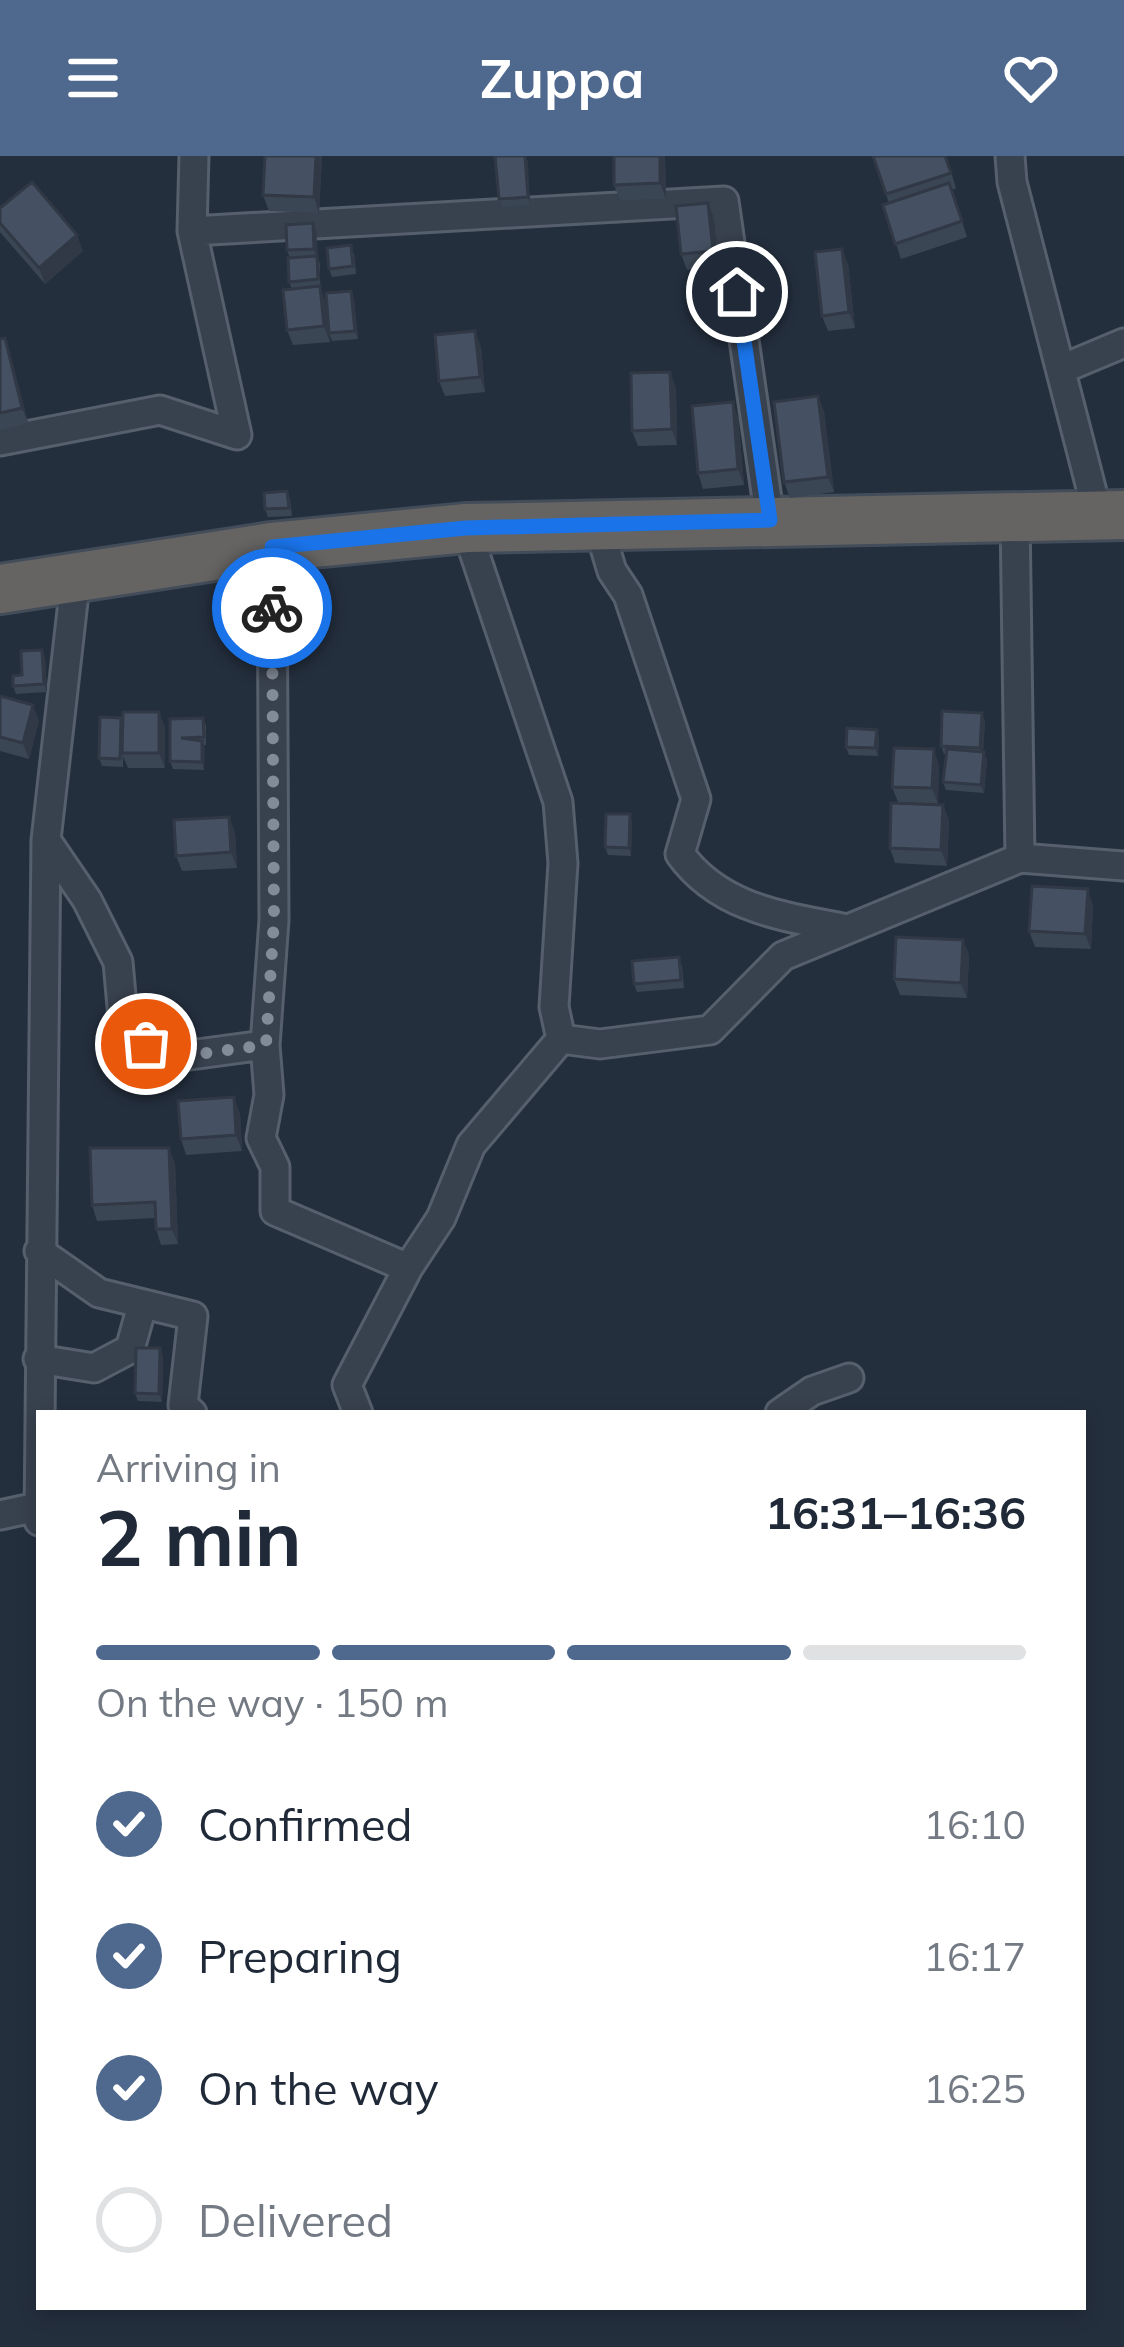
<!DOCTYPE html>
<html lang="en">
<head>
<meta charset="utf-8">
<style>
  body { margin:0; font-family:Mulish,sans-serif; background:#f6f6f7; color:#1f2937; height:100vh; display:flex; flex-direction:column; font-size:45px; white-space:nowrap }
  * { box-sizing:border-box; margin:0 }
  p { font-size:39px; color:#747a83 }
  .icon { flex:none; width:66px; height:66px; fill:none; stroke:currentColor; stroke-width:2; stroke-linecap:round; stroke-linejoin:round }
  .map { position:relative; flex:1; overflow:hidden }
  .side { position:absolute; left:36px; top:1254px; width:1050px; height:900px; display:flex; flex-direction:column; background:#fff; border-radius:0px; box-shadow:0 6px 18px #0003 }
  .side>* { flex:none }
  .pin { position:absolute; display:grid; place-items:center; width:102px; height:102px; color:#fff; margin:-51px; border:6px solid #fff; border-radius:50%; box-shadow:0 3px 12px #0007 }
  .courier { position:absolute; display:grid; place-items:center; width:120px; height:120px; margin:-60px; border:9px solid #1a73e8; border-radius:50%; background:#fff; color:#222; box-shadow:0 3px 15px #0007 }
  .summary em { font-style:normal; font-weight:700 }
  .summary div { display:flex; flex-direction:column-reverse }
  .summary { display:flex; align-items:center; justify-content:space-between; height:204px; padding:0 60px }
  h1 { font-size:78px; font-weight:700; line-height:90px }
  .bar { display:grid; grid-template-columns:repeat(4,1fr); gap:18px 12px; align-content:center; height:144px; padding:0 60px }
  .bar i { height:15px; border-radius:9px; background:#e0e1e3 }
  .bar .current { background:#4f688e }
  .bar p { grid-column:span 4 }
  ol { padding:0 60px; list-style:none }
  li { display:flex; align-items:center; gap:36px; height:132px }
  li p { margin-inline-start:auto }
  li .icon { padding:12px; border-radius:50%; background:#4f688e; color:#fff; stroke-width:4 }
  li:last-child { color:#747a83 }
  li i { width:66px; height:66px; border:6px solid #e0e1e3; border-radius:50% }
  header { display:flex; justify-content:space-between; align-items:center; height:156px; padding:0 60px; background:#4f688e; color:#fff; font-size:54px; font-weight:700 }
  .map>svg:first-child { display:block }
</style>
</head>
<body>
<header><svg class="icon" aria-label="menu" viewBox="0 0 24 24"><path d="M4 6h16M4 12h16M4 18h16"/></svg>Zuppa<svg class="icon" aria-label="heart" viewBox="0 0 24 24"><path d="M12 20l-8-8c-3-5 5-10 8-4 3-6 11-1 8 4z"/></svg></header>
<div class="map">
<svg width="1124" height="2191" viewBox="0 0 1124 2191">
  <rect width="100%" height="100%" fill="#242f3e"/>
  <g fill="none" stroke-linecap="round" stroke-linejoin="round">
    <defs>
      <path id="minor" d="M1010 0 1012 26 1098 359
        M192 75 724 45 770 364
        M1062 213 1124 187
        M0 285 160 254 237 279 192 75 194 0
        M1015 359 1020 702 1124 710
        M466 372 558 646 563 707 554 851 561 883
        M599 372 612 415 628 439 696 643 680 698C719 752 781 760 842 772
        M46 684 87 744 118 806 124 873 168 902 265 889 269 939 261 982 275 1011V1055L408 1112 441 1062 471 989 561 883 600 888 710 874 783 800 1020 702
        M265 889 274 764 272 391
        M39 1095 99 1137 193 1160 183 1249 192 1257
        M38 1203 94 1212 130 1193 142 1150
        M358 1257 347 1229 408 1112
        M780 1257 812 1235 849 1222
        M0 1359 37 1351
        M39 1365 46 684 76 419"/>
      <path id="trunk" d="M0 433 272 391 466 372 1124 359"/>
    </defs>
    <use href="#minor" stroke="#565f6c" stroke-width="33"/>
    <use href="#trunk" stroke="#434c59" stroke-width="54"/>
    <use href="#minor" stroke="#38414e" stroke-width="27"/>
    <use href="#trunk" stroke="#656462" stroke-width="48"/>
  </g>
  <path fill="#3b4654" d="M265 0H322L319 57 269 55 263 39Z
    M495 0H526L530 49 502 51 499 43Z
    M665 0 666 43 620 44 614 29Z
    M873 0H946L956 32 952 34 967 81 901 103 883 49 889 47Z
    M708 47 714 62 719 110 687 114 681 98Z
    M0 52 83 95 45 128 0 76Z
    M316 75 317 100 320 108V131L325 146 330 186 293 189 287 174 292 133 289 126 290 102 287 94Z
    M354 97 356 118 332 121 329 113Z
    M848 108 855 172 828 175 822 160Z
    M351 135 354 143 358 183 332 185 329 177Z
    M0 183 10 197 28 267 0 274Z
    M481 191 485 236 445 240 439 225Z
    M676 232 677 289 638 290 632 275Z
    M818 240 824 256 834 336 790 342 784 326Z
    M738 261 744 329 703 333 698 317Z
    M287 335 290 343 292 360 268 361 265 353Z
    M45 502 47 536 16 538 13 530 22 519Z
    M0 540 39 565 29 603 0 595Z
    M203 562 206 570V589H204V614L173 613 170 605Z
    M985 565 983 596 987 604 984 637 946 634 943 626 946 598H944L941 590Z
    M123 567 165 571V612H128L123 600V611L102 610 99 602Z
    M877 574 879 582 878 600 849 599 846 591Z
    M939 609 938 648 898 646 892 631Z
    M943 649 949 665 947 710 895 707 890 692Z
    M630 658 632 666 631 700 608 699 605 691Z
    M229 661 235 677 237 712 182 715 176 700Z
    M1093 749 1091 793 1035 791 1029 775Z
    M963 784 969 799 967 842 900 839 894 823Z
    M682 809 684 832 637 836 634 828Z
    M240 957 242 995 186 999 181 983Z
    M175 1007 178 1088 161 1089 156 1073 155 1062 97 1065 92 1049Z
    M163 1200 162 1246 138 1245 135 1237Z"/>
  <path fill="#303945" d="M316 0H322L319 57 314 41Z
    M525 0 528 5 530 49 528 41Z
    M660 0H665L666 43 660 27Z
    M708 47 714 62 719 110 713 95Z
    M313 67 316 75 321 131 314 93Z
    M77 79 83 95 45 128 39 112Z
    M842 93 848 108 855 172 849 156Z
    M320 130 325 146 330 186 324 170Z
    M351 135 354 143 358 183 355 175Z
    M475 175 481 191 485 236 480 221Z
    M5 182 10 197 28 267 22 252Z
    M670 216 676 232 677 289 672 273Z
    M818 240 824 256 834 336 828 321Z
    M733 246 738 261 744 329 738 313Z
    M42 494 45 502 47 536 44 528Z
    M33 549 39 565 29 603 23 587Z
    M159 556 165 571V612L159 597Z
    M982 557 985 565 983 600 980 592Z
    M877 574 879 582 878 600 875 592Z
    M202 585 205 593 204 614 202 606Z
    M934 593 939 609 938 648 932 632Z
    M984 596 987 604 984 637 981 629Z
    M943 649 949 665 947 710 941 694Z
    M630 658 632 666 631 700 629 692Z
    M229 661 235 677 237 712 231 696Z
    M1088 733 1093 749 1091 793 1085 778Z
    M963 784 969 799 967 842 961 827Z
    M234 941 240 957 242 995 236 979Z
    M169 992 175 1007 178 1088 172 1073Z
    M160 1192 163 1200 162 1246 159 1238Z"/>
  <path fill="#455162" stroke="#303945" stroke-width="3" d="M265 0H316L314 41 263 39Z
    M495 0H525L528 41 499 43Z
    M614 0H660V27L614 29Z
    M873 0H945L951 17 886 38Z
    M32 26 77 79 39 112 0 67V52Z
    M949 27 962 65 895 88 883 49Z
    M708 47 713 95 681 98 676 50Z
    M313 67 314 93 287 94 286 69Z
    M351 89 353 110 329 113 327 92Z
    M842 93 849 156 822 160 815 96Z
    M317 100 318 123 289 126 288 102Z
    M320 130 324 170 287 174 283 134Z
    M351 135 355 175 329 177 326 137Z
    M475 175 480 221 439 225 435 179Z
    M5 182 22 252 0 257V183Z
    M670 216 672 273 632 275 631 217Z
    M818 240 828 321 784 326 774 246Z
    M733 246 738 313 698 317 692 250Z
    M287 335 289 352 265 353 264 337Z
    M42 494 44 528 13 530V520L22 519 21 495Z
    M0 540 33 549 23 587 0 581Z
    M942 555 982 557 980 592 941 590Z
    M123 556H159V597H122Z
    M100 561 121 562 120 603 99 602Z
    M203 562 204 581 181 582 202 585V606L170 605V563Z
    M847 572 877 574 875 592 846 591Z
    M894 592 934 593 932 632 892 631Z
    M947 593 984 596 981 629 943 626Z
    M891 647 943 649 941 694 890 692Z
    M606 658H630L629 692 605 691Z
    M229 661 231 696 176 700 174 664Z
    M1032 730 1088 733 1085 778 1029 775Z
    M896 781 963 784 961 827 894 823Z
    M679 801 681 824 634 828 632 805Z
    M234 941 236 979 181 983 178 945Z
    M90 992H169L172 1073H156L155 1046 92 1049Z
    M136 1192H160L159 1238 135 1237Z"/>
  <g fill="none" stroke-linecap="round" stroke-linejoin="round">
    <path stroke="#828b98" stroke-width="12" stroke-dasharray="0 21.6" d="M146 888 168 902 266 889 274 764 272 452"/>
    <path stroke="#1a73e8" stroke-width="15" d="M272 452V391L466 372 770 364 737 136"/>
  </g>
</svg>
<div class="pin" style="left:146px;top:888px;background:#ea580c"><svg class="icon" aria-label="bag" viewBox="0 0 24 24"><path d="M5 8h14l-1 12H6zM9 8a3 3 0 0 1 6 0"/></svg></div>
<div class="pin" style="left:737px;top:136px;background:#1f2937"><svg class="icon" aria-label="home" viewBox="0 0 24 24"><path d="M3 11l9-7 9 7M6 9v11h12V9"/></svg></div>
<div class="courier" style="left:272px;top:452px"><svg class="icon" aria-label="bike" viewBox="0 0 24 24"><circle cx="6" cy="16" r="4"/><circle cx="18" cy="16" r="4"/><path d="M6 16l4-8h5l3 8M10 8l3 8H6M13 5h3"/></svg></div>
<section class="side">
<div class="summary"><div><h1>2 min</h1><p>Arriving in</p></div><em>16:31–16:36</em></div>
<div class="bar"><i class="current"></i><i class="current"></i><i class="current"></i><i></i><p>On the way · 150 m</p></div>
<ol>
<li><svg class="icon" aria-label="check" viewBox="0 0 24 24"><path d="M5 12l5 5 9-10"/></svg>Confirmed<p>16:10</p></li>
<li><svg class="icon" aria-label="check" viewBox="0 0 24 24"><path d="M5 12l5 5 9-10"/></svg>Preparing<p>16:17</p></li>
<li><svg class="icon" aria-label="check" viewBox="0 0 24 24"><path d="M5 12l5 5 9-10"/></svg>On the way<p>16:25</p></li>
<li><i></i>Delivered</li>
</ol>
</section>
</div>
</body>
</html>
